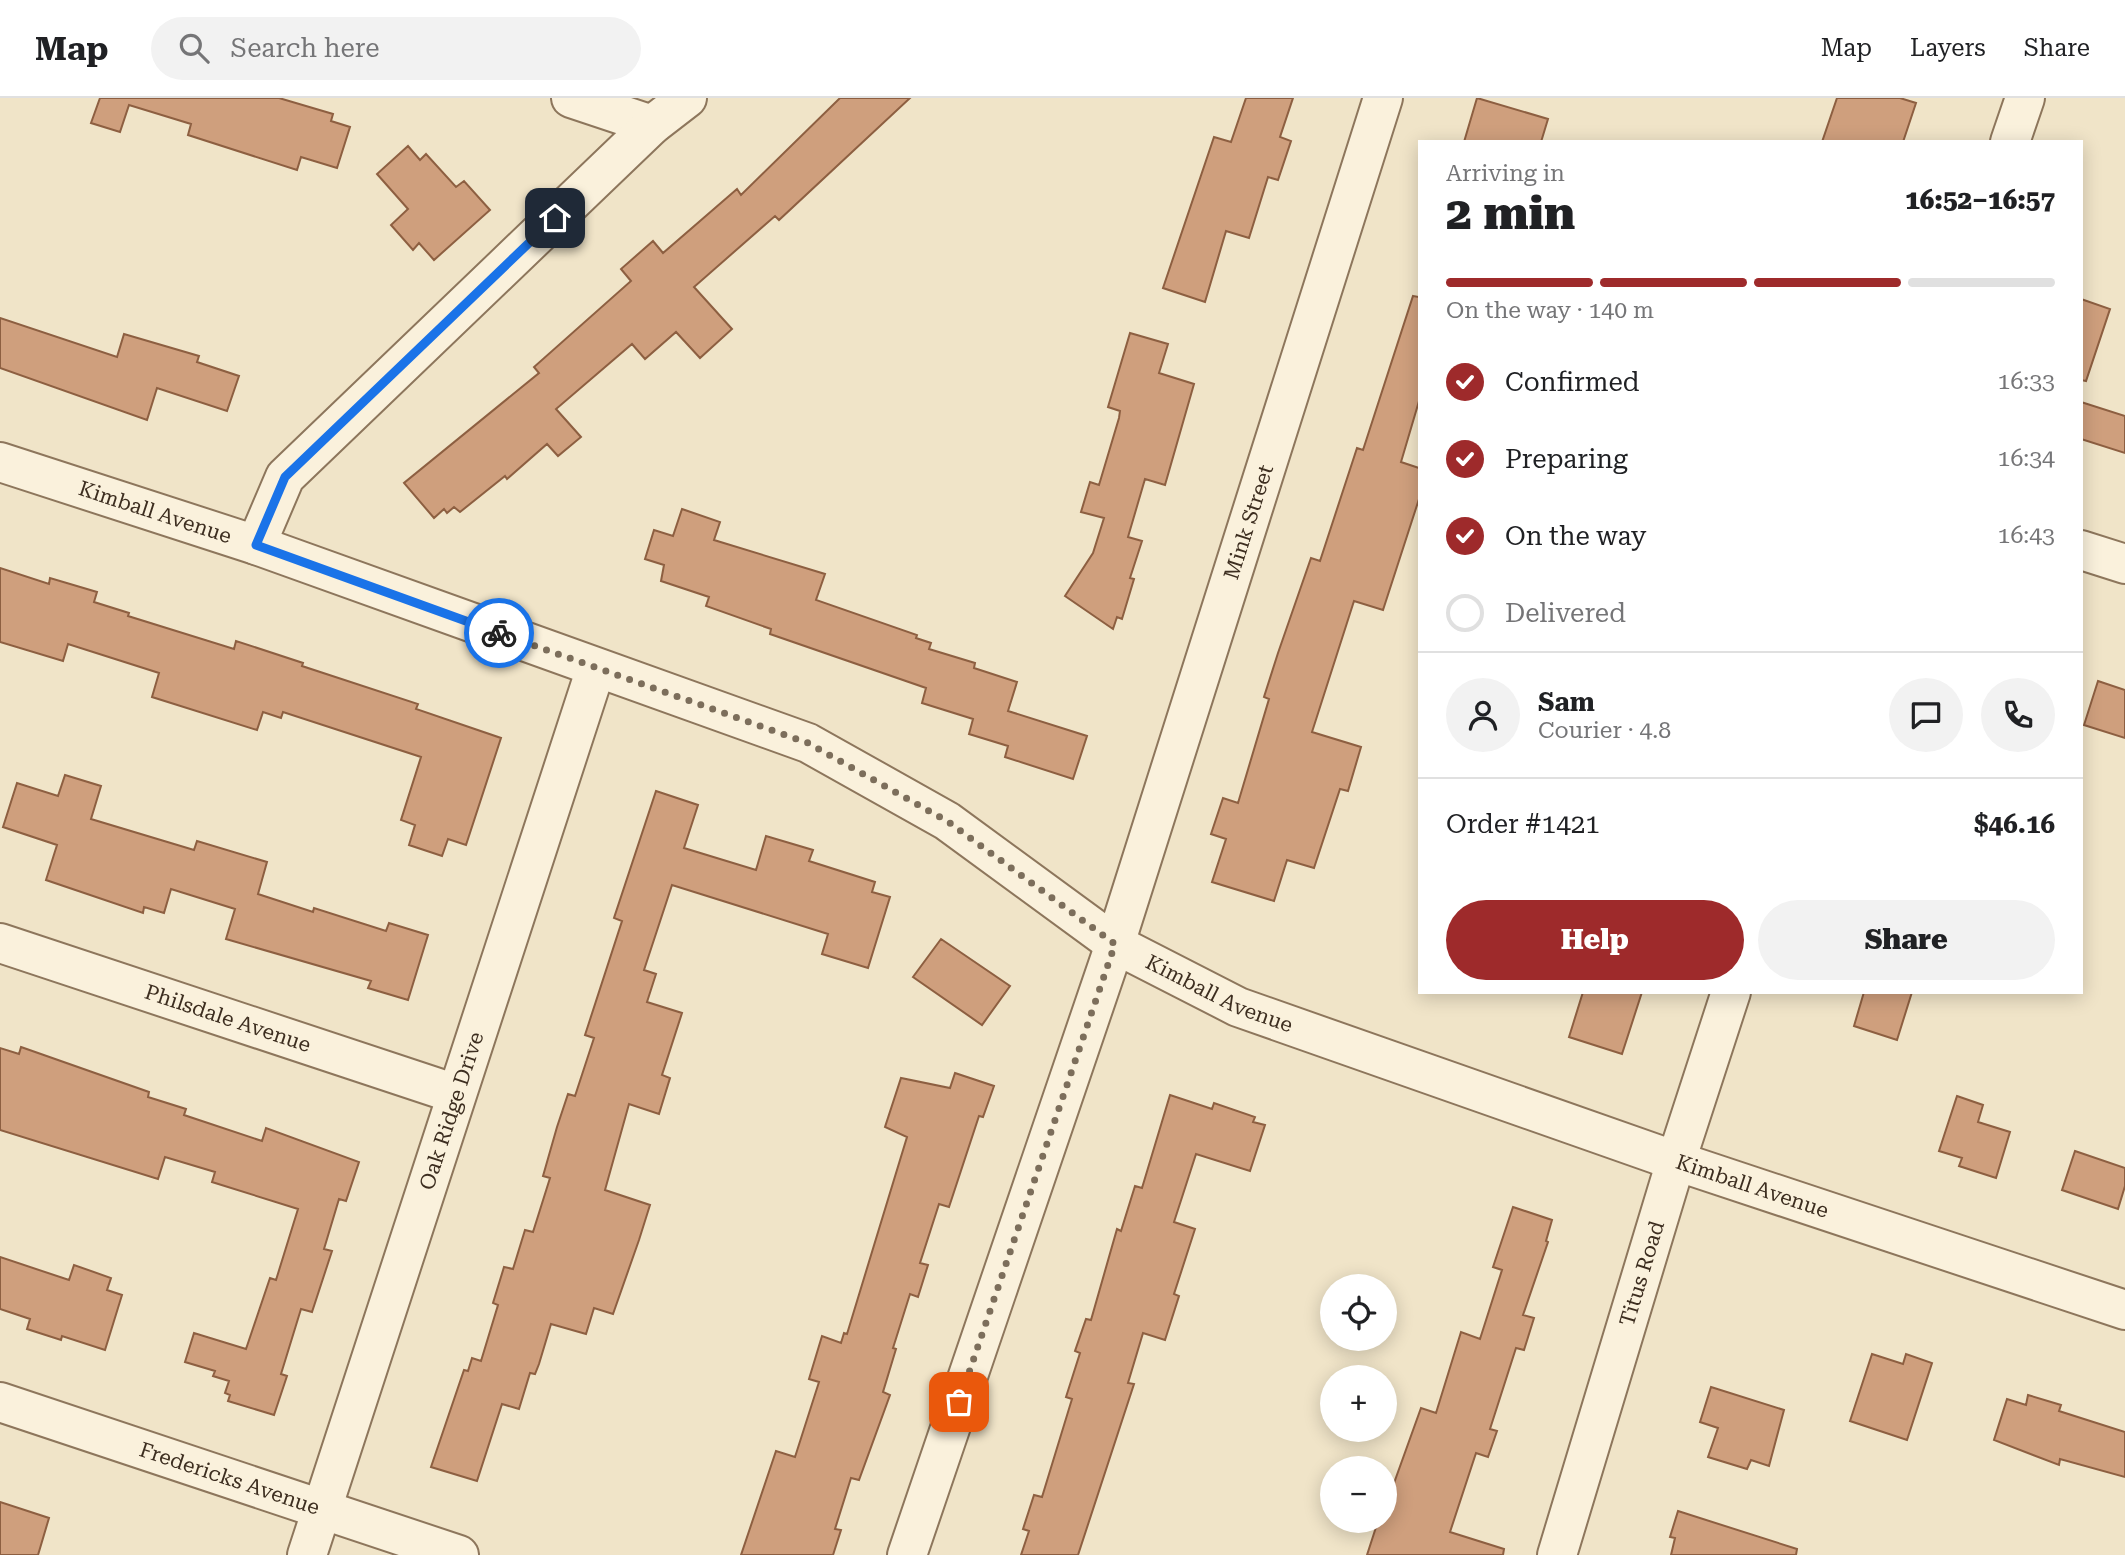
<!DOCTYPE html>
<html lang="en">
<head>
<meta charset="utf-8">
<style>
  body { margin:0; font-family:"Roboto Serif",serif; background:#f2f2f2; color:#202124; height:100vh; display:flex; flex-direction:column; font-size:26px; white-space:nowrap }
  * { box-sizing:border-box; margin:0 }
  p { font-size:23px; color:#757577 }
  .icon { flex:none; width:38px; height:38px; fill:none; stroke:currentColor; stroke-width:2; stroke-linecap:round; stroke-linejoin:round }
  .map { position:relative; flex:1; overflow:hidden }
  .drawer { position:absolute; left:1418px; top:42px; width:665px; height:854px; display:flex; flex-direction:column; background:#fff; border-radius:0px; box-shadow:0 4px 18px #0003 }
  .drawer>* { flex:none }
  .controls { position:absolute; left:1320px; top:1176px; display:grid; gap:14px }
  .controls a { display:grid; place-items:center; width:77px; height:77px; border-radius:50%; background:#fff; box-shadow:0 4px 18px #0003; font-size:35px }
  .pin { position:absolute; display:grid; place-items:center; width:60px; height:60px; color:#fff; margin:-30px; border-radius:14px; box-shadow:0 4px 10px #0006 }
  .courier { position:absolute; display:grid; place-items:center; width:70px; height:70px; margin:-35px; border:5px solid #1a73e8; border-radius:50%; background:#fff; color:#222; box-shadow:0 2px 9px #0007 }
  .overview em { font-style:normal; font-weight:800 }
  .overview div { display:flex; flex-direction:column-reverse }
  .overview { display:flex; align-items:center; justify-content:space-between; height:119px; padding:0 28px }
  h1 { font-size:46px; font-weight:800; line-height:52px }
  .bar { display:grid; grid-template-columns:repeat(4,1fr); gap:10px 7px; align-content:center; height:84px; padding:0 28px }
  .bar i { height:9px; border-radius:5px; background:#e0e0e0 }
  .bar .selected { background:#9e2a2b }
  .bar p { grid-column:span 4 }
  .line { display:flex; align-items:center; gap:18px; padding:0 28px; border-top:2px solid #e0e0e0 }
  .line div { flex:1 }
  .round { display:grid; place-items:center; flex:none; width:74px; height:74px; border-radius:37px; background:#f2f2f2 }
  ol { padding:0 28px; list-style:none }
  li { display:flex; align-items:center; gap:21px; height:77px }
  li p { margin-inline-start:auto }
  li .icon { padding:7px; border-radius:50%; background:#9e2a2b; color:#fff; stroke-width:4 }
  li:last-child { color:#757577 }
  li i { width:38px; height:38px; border:4px solid #e0e0e0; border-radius:50% }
  .primary-button { display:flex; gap:14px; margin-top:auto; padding:14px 28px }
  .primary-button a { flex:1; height:80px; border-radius:42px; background:#9e2a2b; color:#fff; font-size:28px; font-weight:800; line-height:80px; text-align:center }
  .primary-button a+a { background:#f2f2f2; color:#202124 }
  header { display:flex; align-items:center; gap:42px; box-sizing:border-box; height:98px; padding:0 35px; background:#fff; border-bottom:2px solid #e0e0e0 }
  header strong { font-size:33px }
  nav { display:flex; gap:38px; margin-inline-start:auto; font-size:24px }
  .search { width:490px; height:63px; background:#f2f2f2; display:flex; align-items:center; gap:18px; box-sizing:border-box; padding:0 24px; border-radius:38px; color:#757577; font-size:26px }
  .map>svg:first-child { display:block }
</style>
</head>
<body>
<header>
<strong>Map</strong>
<div class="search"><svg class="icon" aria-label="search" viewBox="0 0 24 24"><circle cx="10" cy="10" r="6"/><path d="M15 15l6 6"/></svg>Search here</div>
<nav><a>Map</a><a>Layers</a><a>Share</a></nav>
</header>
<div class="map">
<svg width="2125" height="1457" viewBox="0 0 2125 1457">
  <rect width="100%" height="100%" fill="#f0e4c8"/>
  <path fill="#cf9f7d" stroke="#8d5f41" stroke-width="2" d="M100 0H279L333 16 331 23 350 29 337 70 301 59 297 72 188 37 191 26 129 7 120 34 91 25Z
    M840 0H910L779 122 775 118 694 189 732 231 700 260 676 234 645 261 632 246 556 311 581 339 558 358 547 346 507 381 505 378 460 414 454 409 447 415 444 411 434 420 404 385 539 275 534 269 631 183 621 171 653 143 663 155 737 91 741 97Z
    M1246 0H1293L1280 39 1291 43 1278 82 1268 79 1249 140 1226 133 1205 204 1163 190 1214 39 1231 44Z
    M1477 0 1548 21 1541 44H1464Z
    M1837 0H1900L1916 5 1903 44H1822Z
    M408 48 420 62 426 56 456 89 464 83 490 112 434 162 419 145 413 152 391 127 408 111 377 76Z
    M1413 198 1419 199V303L1401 364 1419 370V401L1383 512 1354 503 1312 634 1361 649 1348 693 1340 691 1314 770 1287 762 1274 803 1212 784 1226 741 1211 736 1223 700 1238 705 1269 601 1264 599 1278 555 1311 460 1320 463 1357 350 1363 352Z
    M2081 201 2110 211 2086 283 2081 282Z
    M0 220 117 259 124 236 199 258 197 264 239 278 227 313 157 290 147 322 0 270Z
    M1130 235 1168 246 1159 275 1194 286 1165 387 1145 381 1128 439 1142 443 1130 480 1134 481 1122 521 1117 519 1113 531 1065 498 1093 455 1104 420 1081 414 1090 384 1099 387 1119 320 1120 313 1108 309Z
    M2081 304 2125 318V355L2081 341Z
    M682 411 720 424 714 442 825 476 816 502 917 537 916 540 931 545 929 551 975 565 974 570 1017 584 1008 613 1087 638 1073 681 1005 659 1008 648 969 636 973 621 922 605 926 590 770 536 771 531 706 508 709 499 661 483 664 467 645 461 654 432 673 438Z
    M0 470 49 486 50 480 97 494 94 504 129 515 128 518 234 551 236 543 303 565 302 568 418 606 416 611 501 640 466 747 448 741 442 758 409 747 415 727 401 722 421 659 283 614 281 620 263 614 257 632 152 599 159 575 68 546 63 563 0 544Z
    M2098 583 2125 592V640L2084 627Z
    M65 677 101 688 91 721 194 752 197 743 267 764 258 796 313 814 314 810 386 833 389 825 428 837 408 902 368 890 371 883 226 841 235 811 171 791 164 815 144 809 143 815 46 782 57 747 3 729 17 685 58 698Z
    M656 693 698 707 684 750 756 772 766 738 813 752 809 763 875 784 872 794 890 799 868 870 822 856 828 836 672 787 644 872 656 876 647 904 682 915 662 977 670 980 659 1016 629 1006 605 1092 650 1107 639 1142 613 1216 594 1210 586 1236 551 1226 539 1266 535 1276 530 1275 519 1311 502 1306 477 1383 431 1369 464 1272 468 1273 472 1260 481 1263 498 1207 493 1205 504 1169 513 1171 525 1132 533 1134 550 1080 543 1078 557 1029 568 996 575 998 594 940 585 937 622 823 614 820Z
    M941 841 1010 888 982 927 913 879Z
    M1583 894H1642L1622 956 1569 939Z
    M1864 894H1912L1897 942 1854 928Z
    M21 949 149 994 148 999 186 1011 184 1017 262 1043 266 1030 359 1064 346 1103 339 1101 324 1151 332 1153 312 1214 301 1211 281 1276 287 1278 274 1317 228 1303 230 1297 225 1295 229 1283 213 1278 215 1273 185 1264 194 1235 246 1251 270 1180 276 1182 298 1111 212 1084 215 1074 165 1059 158 1081 0 1032V950L19 956Z
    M955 975 994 988 983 1019 979 1018 949 1109 939 1106 920 1165 928 1167 918 1199 910 1196 893 1250 896 1251 883 1294 890 1297 859 1382 851 1380 835 1431 841 1432 833 1457H741L776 1353 795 1359 819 1284 809 1281 822 1238 841 1245 844 1235 847 1236 907 1039 885 1029 901 980 950 990Z
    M1170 997 1212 1011 1214 1005 1255 1019 1253 1024 1265 1027 1250 1073 1196 1056 1174 1124 1195 1131 1174 1196 1179 1198 1165 1242 1143 1235 1128 1285 1134 1286 1078 1457H1021L1029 1433 1023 1431 1034 1397 1042 1399 1072 1301 1066 1299 1080 1255 1075 1253 1086 1221 1091 1222 1117 1131 1121 1133 1135 1088 1142 1090Z
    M1957 998 1983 1007 1978 1024 2010 1034 1996 1080 1959 1068 1962 1060 1939 1053Z
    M2075 1053 2125 1070V1088L2118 1111 2062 1092Z
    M1513 1109 1552 1122 1546 1143 1548 1144 1523 1217 1534 1220 1524 1252 1516 1250 1490 1331 1497 1333 1488 1359 1476 1355 1450 1434 1504 1451 1503 1457H1367L1378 1423H1384V1413L1421 1310 1436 1315 1461 1234 1480 1241 1502 1172 1493 1169Z
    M0 1159 69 1182 74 1167 111 1180 107 1192 122 1197 105 1252 62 1238 61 1242 27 1231 30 1221 0 1211Z
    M1872 1256 1903 1266 1906 1256 1932 1265 1907 1342 1850 1323Z
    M1711 1289 1784 1312 1769 1368 1751 1362 1747 1371 1708 1359 1718 1330 1700 1324Z
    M2028 1297 2061 1307 2059 1313 2125 1334V1379L2060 1361 2059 1367 1994 1342 2007 1301 2026 1307Z
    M0 1404 49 1420 38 1457H0Z
    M1678 1413 1797 1451 1796 1457H1671L1675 1440 1670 1439Z"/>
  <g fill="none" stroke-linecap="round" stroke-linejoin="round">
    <defs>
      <g id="minor">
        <path d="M571 0 652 27"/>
        <path d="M2010 44 2025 0"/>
        <path id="s1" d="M0 364 256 447 808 645 947 723 1115 846 1238 909 1676 1063 2125 1212"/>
        <path d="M256 447 285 379 652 27 687 0"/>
        <path d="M2081 452 2125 466"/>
        <path id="s2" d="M0 845 456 996"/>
        <path id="s3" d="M0 1304 459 1457"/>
        <path id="s4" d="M307 1457 596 570"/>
        <path id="s5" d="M907 1457 1115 846 1383 0"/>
        <path id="s6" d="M1557 1457 1676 1063 1731 894"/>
      </g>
    </defs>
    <use href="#minor" stroke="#8d765c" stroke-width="42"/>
    <use href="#minor" stroke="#faf1dc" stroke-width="38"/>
  </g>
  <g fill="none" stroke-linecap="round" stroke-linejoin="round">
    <path stroke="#7c6e5b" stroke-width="7" stroke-dasharray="0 12.6" d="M499 535 808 645 947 723 1115 846 959 1304"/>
    <path stroke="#1a73e8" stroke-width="9" d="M499 535 256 447 285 379 555 120"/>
  </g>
  <g text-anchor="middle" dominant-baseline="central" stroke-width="5" stroke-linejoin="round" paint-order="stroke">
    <g font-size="21" fill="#3d2e20" stroke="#f7eed8">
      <text stroke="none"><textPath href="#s1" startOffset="163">Kimball Avenue</textPath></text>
      <text stroke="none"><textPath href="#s5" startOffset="1088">Mink Street</textPath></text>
      <text stroke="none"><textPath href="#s1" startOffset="1339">Kimball Avenue</textPath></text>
      <text stroke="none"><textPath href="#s2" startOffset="240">Philsdale Avenue</textPath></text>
      <text stroke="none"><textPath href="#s4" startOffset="467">Oak Ridge Drive</textPath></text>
      <text stroke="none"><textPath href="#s1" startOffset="1906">Kimball Avenue</textPath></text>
      <text stroke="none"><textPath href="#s6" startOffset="294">Titus Road</textPath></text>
      <text stroke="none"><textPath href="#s3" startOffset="242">Fredericks Avenue</textPath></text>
    </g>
  </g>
</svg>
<div class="controls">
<a><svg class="icon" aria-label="locate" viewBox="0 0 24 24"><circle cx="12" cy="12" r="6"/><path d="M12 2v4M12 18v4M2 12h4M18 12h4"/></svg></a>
<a>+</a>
<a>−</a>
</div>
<div class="pin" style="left:959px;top:1304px;background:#ea580c"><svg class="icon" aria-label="bag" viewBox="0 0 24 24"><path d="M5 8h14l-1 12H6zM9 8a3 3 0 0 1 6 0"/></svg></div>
<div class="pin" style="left:555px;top:120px;background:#1f2937"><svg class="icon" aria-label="home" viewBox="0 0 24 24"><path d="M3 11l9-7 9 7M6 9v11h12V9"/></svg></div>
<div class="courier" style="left:499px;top:535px"><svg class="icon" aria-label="bike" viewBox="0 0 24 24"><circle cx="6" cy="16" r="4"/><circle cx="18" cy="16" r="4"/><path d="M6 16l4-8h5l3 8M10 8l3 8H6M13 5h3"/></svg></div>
<section class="drawer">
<div class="overview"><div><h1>2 min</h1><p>Arriving in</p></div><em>16:52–16:57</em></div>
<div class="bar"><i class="selected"></i><i class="selected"></i><i class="selected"></i><i></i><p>On the way · 140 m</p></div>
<ol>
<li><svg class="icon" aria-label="check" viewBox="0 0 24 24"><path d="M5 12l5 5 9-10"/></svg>Confirmed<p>16:33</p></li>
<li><svg class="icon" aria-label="check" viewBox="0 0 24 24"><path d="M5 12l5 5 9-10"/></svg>Preparing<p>16:34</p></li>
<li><svg class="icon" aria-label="check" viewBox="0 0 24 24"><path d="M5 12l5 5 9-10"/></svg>On the way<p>16:43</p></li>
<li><i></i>Delivered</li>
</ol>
<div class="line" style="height:126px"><a class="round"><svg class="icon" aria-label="person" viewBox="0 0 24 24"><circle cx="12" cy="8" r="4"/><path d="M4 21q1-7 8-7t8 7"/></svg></a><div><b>Sam</b><p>Courier · 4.8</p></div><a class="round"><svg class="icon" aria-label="chat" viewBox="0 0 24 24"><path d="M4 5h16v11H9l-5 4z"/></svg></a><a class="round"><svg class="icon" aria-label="phone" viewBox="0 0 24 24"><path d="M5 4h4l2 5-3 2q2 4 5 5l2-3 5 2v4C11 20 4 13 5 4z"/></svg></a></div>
<div class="line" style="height:91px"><div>Order #1421</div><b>$46.16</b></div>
<div class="primary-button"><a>Help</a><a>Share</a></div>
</section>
</div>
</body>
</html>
